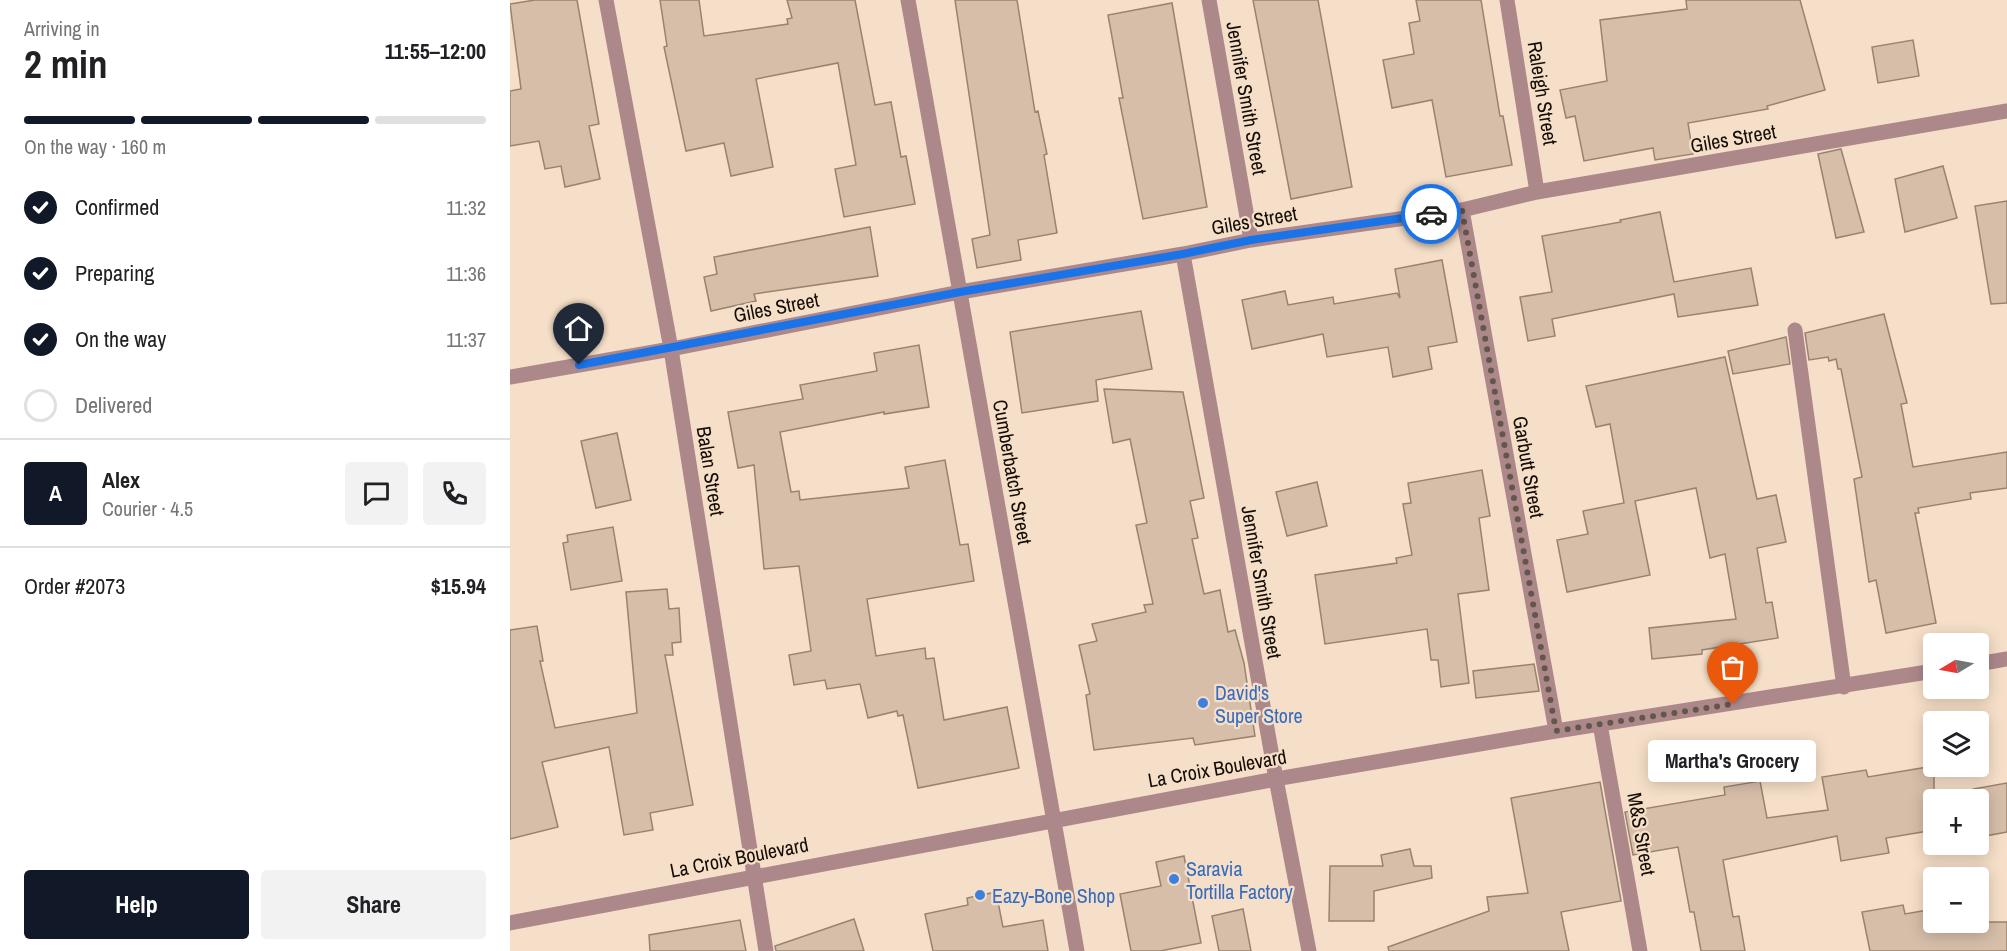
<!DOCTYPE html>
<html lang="en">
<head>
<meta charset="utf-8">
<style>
  body { margin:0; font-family:"Archivo Narrow",sans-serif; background:#f2f2f2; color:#202124; height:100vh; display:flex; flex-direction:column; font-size:22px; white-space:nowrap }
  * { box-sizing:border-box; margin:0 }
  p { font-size:20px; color:#757577 }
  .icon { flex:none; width:33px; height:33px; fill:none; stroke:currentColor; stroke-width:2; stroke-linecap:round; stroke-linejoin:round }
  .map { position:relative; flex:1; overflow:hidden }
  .sheet { display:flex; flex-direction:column; background:#fff; width:510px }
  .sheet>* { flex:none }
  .needle { width:39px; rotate:260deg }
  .fabs { position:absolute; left:1413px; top:633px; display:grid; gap:12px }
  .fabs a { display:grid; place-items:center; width:66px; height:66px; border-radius:6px; background:#fff; box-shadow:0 3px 15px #0003; font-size:30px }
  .pin { position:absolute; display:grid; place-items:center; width:51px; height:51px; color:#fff; margin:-62px -26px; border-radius:50% 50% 50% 0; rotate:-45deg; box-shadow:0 0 6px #0007 }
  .pin .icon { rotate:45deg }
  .courier { position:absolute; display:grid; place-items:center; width:60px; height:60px; margin:-30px; border:4px solid #1a73e8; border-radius:50%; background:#fff; color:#222; box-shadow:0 2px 8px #0007 }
  .bubble { position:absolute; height:42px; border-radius:6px; background:#fff; box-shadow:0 3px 15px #0003; font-size:20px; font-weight:700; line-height:42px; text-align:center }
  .summary em { font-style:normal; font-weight:700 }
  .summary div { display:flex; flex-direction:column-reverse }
  .summary { display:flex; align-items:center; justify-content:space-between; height:102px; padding:0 24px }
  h1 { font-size:39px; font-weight:700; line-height:45px }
  .bar { display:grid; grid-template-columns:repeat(4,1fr); gap:9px 6px; align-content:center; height:72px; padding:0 24px }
  .bar i { height:8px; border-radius:4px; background:#e0e0e0 }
  .bar .active { background:#111827 }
  .bar p { grid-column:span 4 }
  .line { display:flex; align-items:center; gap:15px; padding:0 24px; border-top:2px solid #e0e0e0 }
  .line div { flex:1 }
  .round { display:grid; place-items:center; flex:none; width:63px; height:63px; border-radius:6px; background:#f2f2f2 }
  ol { padding:0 24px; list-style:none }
  li { display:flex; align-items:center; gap:18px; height:66px }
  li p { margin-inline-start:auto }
  li .icon { padding:6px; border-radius:50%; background:#111827; color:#fff; stroke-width:4 }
  li:last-child { color:#757577 }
  li i { width:33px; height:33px; border:3px solid #e0e0e0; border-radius:50% }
  .action { display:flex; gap:12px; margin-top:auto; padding:12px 24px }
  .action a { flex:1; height:69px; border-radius:6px; background:#111827; color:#fff; font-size:24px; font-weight:700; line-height:69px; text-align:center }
  .action a+a { background:#f2f2f2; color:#202124 }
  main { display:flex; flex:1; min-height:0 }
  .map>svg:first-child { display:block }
</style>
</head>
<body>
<main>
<section class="sheet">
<div class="summary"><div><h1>2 min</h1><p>Arriving in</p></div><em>11:55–12:00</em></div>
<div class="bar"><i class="active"></i><i class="active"></i><i class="active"></i><i></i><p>On the way · 160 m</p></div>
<ol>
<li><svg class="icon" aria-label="check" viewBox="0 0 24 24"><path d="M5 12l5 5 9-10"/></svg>Confirmed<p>11:32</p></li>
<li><svg class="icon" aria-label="check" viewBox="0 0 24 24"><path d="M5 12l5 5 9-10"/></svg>Preparing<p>11:36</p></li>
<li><svg class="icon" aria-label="check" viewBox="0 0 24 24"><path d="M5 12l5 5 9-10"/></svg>On the way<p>11:37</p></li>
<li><i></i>Delivered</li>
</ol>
<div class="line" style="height:108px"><b class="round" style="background:#111827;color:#fff">A</b><div><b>Alex</b><p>Courier · 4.5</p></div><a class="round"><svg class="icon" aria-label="chat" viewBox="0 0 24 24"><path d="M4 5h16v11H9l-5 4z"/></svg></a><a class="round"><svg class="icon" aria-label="phone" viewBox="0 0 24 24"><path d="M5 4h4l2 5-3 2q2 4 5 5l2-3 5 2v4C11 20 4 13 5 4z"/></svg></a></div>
<div class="line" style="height:78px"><div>Order #2073</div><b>$15.94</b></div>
<div class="action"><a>Help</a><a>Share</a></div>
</section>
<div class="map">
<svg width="1497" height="951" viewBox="0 0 1497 951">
  <rect width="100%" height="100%" fill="#f6dfc8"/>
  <path fill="#d6bea9" stroke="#99836f" stroke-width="1.5" d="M25 0H67L89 124 79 126 90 179 55 187 51 166 35 169 29 141 0 146V91L11 89 0 4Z
    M150 0H189L194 36 278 24 277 19 282 18 277 0H345L365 105 381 102 391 157 396 156 405 204 334 217 325 169 346 165 328 63 246 79 263 167 221 176 214 143 176 151 154 47 157 46Z
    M445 0H507L525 112 528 111 537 154 534 155 547 233 508 240 511 260 467 268 462 239 480 235Z
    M743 0H808L842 187 781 199Z
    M906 0H971L990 116H993L1002 165 936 177 922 100 882 108 873 60 904 54 899 23 910 21Z
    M1176 0H1290L1315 90 1257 106 1258 109 1178 123 1183 154 1145 160 1143 148 1074 161 1065 116 1056 118 1050 90 1097 81 1090 20 1177 9Z
    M662 3 697 207 633 219 609 98H613L598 15Z
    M1403 40 1409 76 1368 83 1362 47Z
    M1331 149 1354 232 1326 238 1308 154Z
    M1433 166 1447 218 1395 232 1385 179Z
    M1497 201V303L1481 304 1465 206Z
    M1150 212 1164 282 1241 268 1248 305 1168 317 1164 294 1042 319 1045 336 1018 341 1010 297 1042 292 1032 236 1111 222 1110 220Z
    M360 227 368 276 244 294 246 301 201 311 194 277 207 274 204 257Z
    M932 260 947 342 918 347 922 369 883 377 878 347 817 357 813 334 742 349 732 300 775 291 778 305 823 297 824 304 887 293 890 298 885 269Z
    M631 311 642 369 586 380 588 401 512 413 500 332Z
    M1374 314 1397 403 1391 404 1403 467 1497 452V488L1460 493 1461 499 1408 508 1409 513H1405L1426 623 1376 633 1366 580 1359 582 1344 479 1352 477 1331 369H1328L1326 359 1319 361 1318 357 1299 360 1295 333Z
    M1276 337 1280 364 1223 374 1218 351Z
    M409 345 419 407 374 414V412L270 432 281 492 289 491 290 500 399 488 395 467 435 460 450 545 458 544 464 581 357 599 366 656 415 648 416 659 424 658 434 720 497 707 509 768 408 788 393 715 388 716 387 711 358 718 350 684 317 689 315 680 284 685 279 655 301 651 289 566 254 569 244 465 228 468 218 412 293 399 290 385 367 371 364 353Z
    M1215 357 1247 499 1266 495 1276 542 1247 548 1256 603 1262 602 1268 638 1192 650V654L1142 659 1139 628 1226 619 1215 554 1200 558 1186 488 1125 501 1140 575 1057 592 1047 540 1078 534 1073 511 1114 503 1100 424 1086 427 1076 386Z
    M594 389 673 392 694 498 680 501 688 538 682 539 694 594 710 590 718 632 725 630 734 663 745 736 685 745 683 738 584 750 576 695 580 694 569 645 587 641 582 624 636 612 634 605 643 604 626 525 637 523 620 439 603 443Z
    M107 433 121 500 86 508 71 441Z
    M972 470 980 516 969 518 979 590 948 594 959 683 931 687 928 660H921L917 629 815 644 805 575 887 563 886 558 902 555 893 504 901 503 898 483Z
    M807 482 817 526 777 536 766 492Z
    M103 527 112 581 61 590 53 543 58 542 57 535Z
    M157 589 159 609 169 608 171 642 162 643 163 655H155L183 805 140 813 143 830 114 835 99 747 32 762 48 827 0 839V630L27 626 33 661H30L45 728 127 713 116 592Z
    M1024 664 1029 691 966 698 963 671Z
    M1424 766V830L1376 838 1379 853 1331 861 1327 836 1213 860 1223 917 1229 916 1235 951H1191L1184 912H1180L1168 847 1123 855 1115 812 1215 795 1214 787 1250 781 1257 818 1318 810 1312 777 1356 770 1358 777Z
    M1090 782 1111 901 1051 912 1059 951H879L878 947 979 911 977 897 1018 893 1001 798Z
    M1497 783V832L1470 837 1468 800H1464L1463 789Z
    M900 849 904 866H921L922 878 864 891V921H819L820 866H873L871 855Z
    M674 856 691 943 650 951H621L610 894 651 886 646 862Z
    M486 892 493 927 533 920 538 951H423L415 914 458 905 457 898Z
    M1393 905 1395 914 1424 909V922H1497V951H1360L1352 912Z
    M733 909 741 951H709L702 916Z
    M344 919 354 951H266L265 946Z
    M230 920 236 951H140L139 935Z"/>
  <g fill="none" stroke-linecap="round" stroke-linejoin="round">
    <path stroke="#ad888b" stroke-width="15" d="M96 0 161 349 256 951
      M398 0 567 951
      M699 0 741 240
      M997 0 1027 192
      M952 210 1046 731
      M673 254 766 779 799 951
      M1285 330 1334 687
      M0 377 161 349 450 292 673 254 741 240 952 210 1027 192 1497 111
      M1468 664 1497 659
      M1090 724 1130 951
      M0 923 766 779 1046 731 1424 671"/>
  </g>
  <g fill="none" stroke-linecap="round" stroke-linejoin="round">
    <path stroke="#63564a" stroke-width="6" stroke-dasharray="0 10.8" d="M921 214 952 210 1046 731 1223 704"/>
    <path stroke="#1a73e8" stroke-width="8" d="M69 365 450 292 673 254 741 240 921 214"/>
  </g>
  <g fill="#3f7fe0" stroke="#f6dfc8" stroke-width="2">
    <circle cx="693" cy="703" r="6"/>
    <circle cx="664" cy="879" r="6"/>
    <circle cx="470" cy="895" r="6"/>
  </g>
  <g text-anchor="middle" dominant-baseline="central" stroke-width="4.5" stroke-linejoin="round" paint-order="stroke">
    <g font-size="20" fill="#140d06" stroke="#f6dfc8">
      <text transform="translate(1033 93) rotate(81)">Raleigh Street</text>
      <text transform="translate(737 98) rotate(80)">Jennifer Smith Street</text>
      <text transform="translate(1223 138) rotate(-10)">Giles Street</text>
      <text transform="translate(744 220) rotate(-10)">Giles Street</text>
      <text transform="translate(266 307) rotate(-11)">Giles Street</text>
      <text transform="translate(1019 467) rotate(80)">Garbutt Street</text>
      <text transform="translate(201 471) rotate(81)">Balan Street</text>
      <text transform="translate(503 472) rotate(80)">Cumberbatch Street</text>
      <text transform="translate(752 582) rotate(80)">Jennifer Smith Street</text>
      <text transform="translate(707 768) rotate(-10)">La Croix Boulevard</text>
      <text transform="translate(1132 834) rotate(80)">M&amp;S Street</text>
      <text transform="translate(229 857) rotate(-11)">La Croix Boulevard</text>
    </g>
    <g font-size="20" fill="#366cbe" stroke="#f6dfc8" text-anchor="start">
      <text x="705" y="692">David's<tspan x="705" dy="23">Super Store</tspan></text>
      <text x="676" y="868">Saravia<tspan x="676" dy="23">Tortilla Factory</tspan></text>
      <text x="482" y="895">Eazy-Bone Shop</text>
    </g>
  </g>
</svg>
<div class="fabs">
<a><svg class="needle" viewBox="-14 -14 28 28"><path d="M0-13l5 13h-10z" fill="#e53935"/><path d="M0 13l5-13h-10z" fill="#757577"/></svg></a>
<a><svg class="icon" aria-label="layers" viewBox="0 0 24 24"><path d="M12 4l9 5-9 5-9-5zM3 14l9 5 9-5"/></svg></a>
<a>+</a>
<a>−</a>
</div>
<div class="pin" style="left:1223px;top:704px;background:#ea580c"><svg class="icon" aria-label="bag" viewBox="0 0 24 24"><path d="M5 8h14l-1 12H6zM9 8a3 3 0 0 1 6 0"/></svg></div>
<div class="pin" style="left:69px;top:365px;background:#1f2937"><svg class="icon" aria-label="home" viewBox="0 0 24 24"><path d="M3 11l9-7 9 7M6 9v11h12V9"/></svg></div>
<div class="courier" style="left:921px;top:214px"><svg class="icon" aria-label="car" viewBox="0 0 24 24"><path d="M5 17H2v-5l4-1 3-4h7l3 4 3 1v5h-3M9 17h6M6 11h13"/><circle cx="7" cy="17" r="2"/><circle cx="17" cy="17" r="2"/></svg></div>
<div class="bubble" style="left:1138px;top:740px;width:168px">Martha's Grocery</div>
</div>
</main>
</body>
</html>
